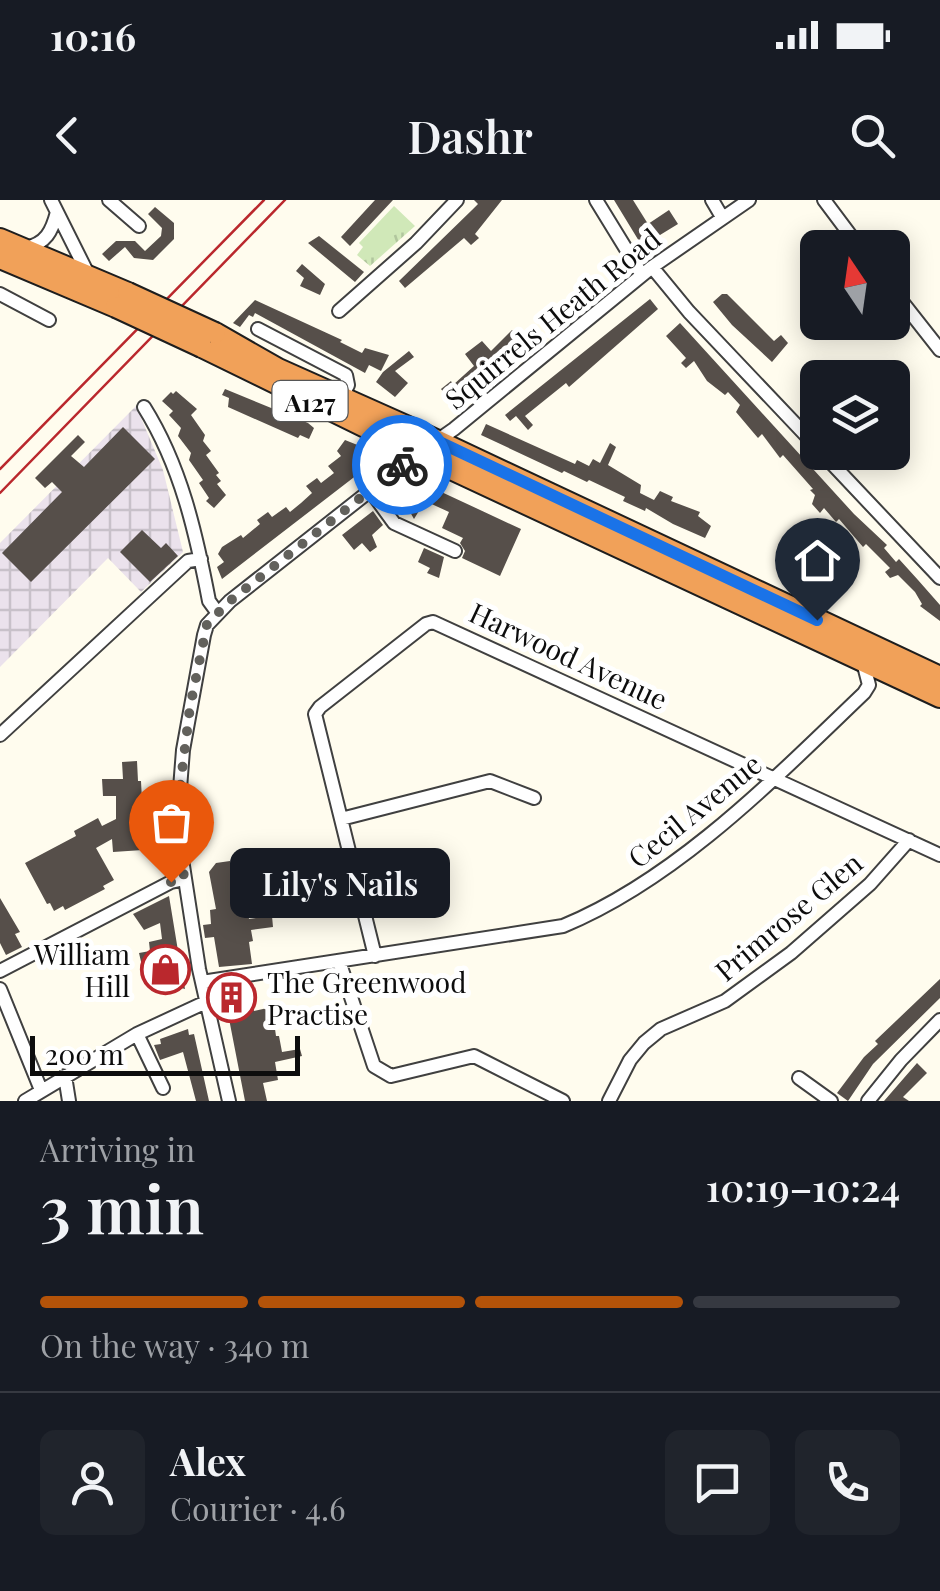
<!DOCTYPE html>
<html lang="en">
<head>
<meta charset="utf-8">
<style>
  body { margin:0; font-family:"Playfair Display",serif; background:#20242c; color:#f1f3f6; height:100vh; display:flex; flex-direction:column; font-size:38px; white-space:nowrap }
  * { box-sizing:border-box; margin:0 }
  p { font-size:32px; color:#9ea1a6 }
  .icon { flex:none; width:55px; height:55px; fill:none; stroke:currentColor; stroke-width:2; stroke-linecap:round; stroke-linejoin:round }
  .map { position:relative; height:901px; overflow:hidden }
  .panel { display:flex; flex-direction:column; background:#171b24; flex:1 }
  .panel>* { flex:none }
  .needle { width:65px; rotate:347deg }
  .tools { position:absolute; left:800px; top:30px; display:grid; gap:20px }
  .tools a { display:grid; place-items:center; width:110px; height:110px; border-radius:15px; background:#171b24; box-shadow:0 5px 25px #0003; font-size:50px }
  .scale { position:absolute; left:30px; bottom:25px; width:270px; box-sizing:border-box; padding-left:10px; border:5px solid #0d0d0d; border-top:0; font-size:28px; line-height:35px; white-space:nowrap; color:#0d0d0d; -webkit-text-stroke:8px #fff; paint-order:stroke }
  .pin { position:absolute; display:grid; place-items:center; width:85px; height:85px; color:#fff; margin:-102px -42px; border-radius:50% 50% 50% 0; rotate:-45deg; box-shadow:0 0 10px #0007 }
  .pin .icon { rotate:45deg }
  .courier { position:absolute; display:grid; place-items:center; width:100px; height:100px; margin:-50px; border:8px solid #1a73e8; border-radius:50%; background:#fff; color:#222; box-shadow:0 2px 12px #0007 }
  .bubble { position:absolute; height:70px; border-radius:15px; background:#171b24; box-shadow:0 5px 25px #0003; font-size:32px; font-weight:600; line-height:70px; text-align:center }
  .headline em { font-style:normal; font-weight:600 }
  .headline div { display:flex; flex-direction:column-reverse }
  .headline { display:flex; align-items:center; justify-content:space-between; height:170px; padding:0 40px }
  h1 { font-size:65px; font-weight:600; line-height:75px }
  .bar { display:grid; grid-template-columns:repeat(4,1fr); gap:15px 10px; align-content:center; height:120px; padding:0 40px }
  .bar i { height:12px; border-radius:8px; background:#363941 }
  .bar .selected { background:#b45309 }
  .bar p { grid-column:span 4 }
  .line { display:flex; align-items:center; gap:25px; padding:0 40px; border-top:2px solid #363941 }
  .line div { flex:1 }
  .round { display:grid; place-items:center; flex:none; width:105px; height:105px; border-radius:15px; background:#20242c }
  .status { display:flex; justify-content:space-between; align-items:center; height:70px; padding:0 50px; background:#171b24; direction:ltr }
  .status svg { height:28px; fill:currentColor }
  header { display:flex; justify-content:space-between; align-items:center; height:130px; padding:0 40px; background:#171b24; font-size:45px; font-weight:600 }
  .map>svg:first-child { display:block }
</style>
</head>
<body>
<div class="status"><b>10:16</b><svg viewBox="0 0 49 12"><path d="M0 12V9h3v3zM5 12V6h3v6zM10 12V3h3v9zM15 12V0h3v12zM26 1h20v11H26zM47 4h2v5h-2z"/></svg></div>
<header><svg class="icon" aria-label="back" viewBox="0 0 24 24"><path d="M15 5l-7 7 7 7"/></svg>Dashr<svg class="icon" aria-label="search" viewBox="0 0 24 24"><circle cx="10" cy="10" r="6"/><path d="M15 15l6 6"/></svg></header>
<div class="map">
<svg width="940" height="901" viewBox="0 0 940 901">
  <defs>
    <pattern id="industrial-grid" width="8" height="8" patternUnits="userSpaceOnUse" patternTransform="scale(2.5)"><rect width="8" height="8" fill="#ebe2ec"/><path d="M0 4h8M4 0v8" fill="none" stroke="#c8c1c9"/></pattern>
    <pattern id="grass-tufts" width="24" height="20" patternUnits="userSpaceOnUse" patternTransform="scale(2.5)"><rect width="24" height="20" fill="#d0e8b8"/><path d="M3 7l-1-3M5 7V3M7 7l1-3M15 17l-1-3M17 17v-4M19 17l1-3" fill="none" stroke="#b1c69d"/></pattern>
  </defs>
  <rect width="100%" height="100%" fill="#fffcee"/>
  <path fill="url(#industrial-grid)" d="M136 206 163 270 183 352 141 392 108 358 0 467V343Z"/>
  <path fill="url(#grass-tufts)" d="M394 6 415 26 370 66 357 55 363 47 359 43Z"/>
  <path fill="#564f4a" d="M375 0H393L350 46 341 37Z
    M474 0H502L475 34 479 38 471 45 464 38 405 88 399 81 472 10 478 4Z
    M614 0H633L648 24 669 10 678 24 642 46Z
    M155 7 174 23V39L153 60 134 58 125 47 109 61 102 54 116 41H135L145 51 161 36 162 28 148 14Z
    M319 36 364 72 355 82 308 43Z
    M302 64 325 84 320 95 300 86 304 78 296 71Z
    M722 94H727L774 141 781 135 788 143 772 162 732 125 713 102Z
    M650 99 658 109 569 187 566 183 525 216 533 225 528 230 516 216 510 221 505 215Z
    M255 100 342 140 340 142 362 153 365 148 389 155 381 171 369 165 365 173 255 113 253 117 249 115 240 127 233 123Z
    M680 123 854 314 887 345 884 348 896 362 899 359 918 380 940 405V421L920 406 922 404 915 392 898 375 890 378 885 372 890 368 866 344 863 347 839 319 836 322 824 308 820 313 812 304 815 295 810 290 813 289 783 255 780 258 762 234 758 238 752 231 736 212 740 205 728 192 725 195 707 181 694 161 686 168 681 163 686 158 666 136Z
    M512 130 524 145 452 203 441 189 451 181 453 185 474 166 465 154 482 141 491 151Z
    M409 151 414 157 395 171 408 183 395 197 376 182 383 172Z
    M225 189 308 223 314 228 309 239 300 235 298 238 228 207 229 198 222 195Z
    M176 191 197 209 191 215 205 235 203 241 211 251 206 255 219 273 216 275 221 281 217 284 226 295 214 308 206 301 209 298 199 283 203 280 189 260 191 253 178 236 181 228 169 215 173 211 162 201 171 192 173 194Z
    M486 224 575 264 577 260 589 266 593 259 600 263 610 243 616 247 608 265 641 285 640 293 654 300 660 291 673 297 671 301 700 312 698 316 711 326 705 338 673 324 646 308 645 311 623 301 625 297 589 280 587 282 564 271 562 273 481 235Z
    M123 227 155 259 31 382 2 353 62 292 52 282 45 288 35 278 78 235 85 242 71 256 84 267Z
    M345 240 370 250 367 257 375 261 222 379 217 367 224 362 218 354 222 347 241 335 243 338 260 324 257 320 268 312 272 317 286 307 290 312 301 303 312 293 306 286 317 278 321 283 334 273 328 266 341 256 337 251Z
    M413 282 424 297 428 289 434 292 435 289 521 329 500 376 462 358 465 351 460 343 463 338 442 328 449 312 425 301 414 319 406 305 398 311 389 300Z
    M373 311 383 325 372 335 377 347 370 352 362 343 354 350 342 335Z
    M142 330 161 348 166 343 178 356 150 382 120 352Z
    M424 348 444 357 439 378 427 373 430 368 418 362Z
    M137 561 138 581H141L142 600H144L146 642H143V650L113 652 112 639 96 648 114 680 103 686 105 689 65 710 63 706 54 711 50 703 47 704 25 663 76 636 74 631 98 618 102 626 116 619V596H103L102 579H123L122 562Z
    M230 661 231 668 240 677 242 706 247 705 249 719 272 716 273 727 251 730 253 741 249 742 252 764 219 767 214 737 205 738 203 725 211 724 210 710 216 709 209 672 216 663Z
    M169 696 180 763 185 789 153 780 156 772 148 774 147 765 142 766 139 753 150 751 149 742 162 739 160 723 144 730 133 714Z
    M0 698 20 732 15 734 22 747 6 755 0 743Z
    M940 779V798L873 864 848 901 837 893 864 857 878 844 875 841Z
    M239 791 242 807 252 805 254 811 272 807 276 836H279L282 852 300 849 302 856 275 862 278 880 263 883 267 901H245L224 793Z
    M188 829 189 835 194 834 209 901H196L183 852 160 860 154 845 161 844 160 839Z
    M917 863 927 873 903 897 909 901H884Z"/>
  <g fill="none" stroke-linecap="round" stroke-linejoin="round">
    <defs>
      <path id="minor" d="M51 0 88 74
        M109 0 139 26
        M596 0 642 75
        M712 0 722 17
        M824 0 860 48
        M25 48C46 44 52 31 57 12
        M652 67 689 112 818 248
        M892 89 940 150
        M0 94 49 120
        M339 111 416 43 457 0
        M258 129 346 175 348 185 341 199
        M144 207C181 266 196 333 209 401L217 412
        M821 252 940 378
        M370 290 394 323 455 351
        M0 535 188 361 201 359
        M341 619 490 581 534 598
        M375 756 315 514 320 507 426 424 433 422 940 655
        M339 761 374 866 391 876 474 856 563 901
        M0 771 171 682 184 679
        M202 782 563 726C677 679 775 578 864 493L869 485 863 462
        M0 789 41 890
        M137 834 163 888
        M65 876 69 901
        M799 878 831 901
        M25 901 137 834 206 802
        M229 901 199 769 177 627 183 550 204 435 207 425 230 401 404 264 454 229 652 67 749 0
        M609 901 630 860 644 843 661 829 725 801 791 753 870 684 909 640
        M868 901 901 860 940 820"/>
      <path id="highway" d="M0 39 128 93
        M0 58 116 107
        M215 133 278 169 408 227 940 477
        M202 147 449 268 940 497"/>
    </defs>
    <use href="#minor" stroke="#404040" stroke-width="16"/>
    <use href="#highway" stroke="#1e1e1e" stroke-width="24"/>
    <use href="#minor" stroke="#fff" stroke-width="12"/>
    <use href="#highway" stroke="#f1a159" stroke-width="20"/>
    <path stroke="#ba282d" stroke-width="2.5" d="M0 269 264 0
      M0 293 285 0"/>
    <defs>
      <path id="highway-bridge" d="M128 93 215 133
        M116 107 202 147"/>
    </defs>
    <use href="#highway-bridge" stroke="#1e1e1e" stroke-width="24" stroke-linecap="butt"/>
    <use href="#highway-bridge" stroke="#f1a159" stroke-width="20"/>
  </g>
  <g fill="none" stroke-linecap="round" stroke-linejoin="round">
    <path stroke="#62615c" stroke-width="10" stroke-dasharray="0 18" d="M171 682 184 679 178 604 190 507 207 424 230 401 402 265"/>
    <path stroke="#1a73e8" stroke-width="12" d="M402 265 437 241 817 420"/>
  </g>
  <defs>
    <symbol id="shop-ring" viewBox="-11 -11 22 22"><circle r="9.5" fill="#fff" stroke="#ba282d" stroke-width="1.5"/><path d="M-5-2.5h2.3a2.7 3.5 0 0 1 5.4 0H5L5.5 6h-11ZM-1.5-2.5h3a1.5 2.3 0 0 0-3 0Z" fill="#ba282d"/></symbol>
    <symbol id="building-ring" viewBox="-11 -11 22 22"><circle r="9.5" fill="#fff" stroke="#ba282d" stroke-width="1.5"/><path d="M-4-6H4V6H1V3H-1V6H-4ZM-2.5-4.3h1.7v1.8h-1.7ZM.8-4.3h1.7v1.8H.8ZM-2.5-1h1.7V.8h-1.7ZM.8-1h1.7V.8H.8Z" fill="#ba282d"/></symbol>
  </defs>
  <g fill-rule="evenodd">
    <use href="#shop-ring" x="138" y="742" width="55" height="55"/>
    <use href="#building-ring" x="204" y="770" width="55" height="55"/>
  </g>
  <g text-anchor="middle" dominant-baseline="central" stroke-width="10" stroke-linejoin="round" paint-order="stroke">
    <rect fill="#fff" stroke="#565656" stroke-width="2.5" x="272.5" y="181" width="75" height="40" rx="8"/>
    <g font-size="25" font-weight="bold" fill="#0d0d0d">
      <text x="310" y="201">A127</text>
    </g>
    <g font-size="28" fill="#0d0d0d" stroke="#fff">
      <text transform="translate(552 118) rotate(-39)">Squirrels Heath Road</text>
      <text transform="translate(569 455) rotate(25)">Harwood Avenue</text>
      <text transform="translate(694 610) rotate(-39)">Cecil Avenue</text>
      <text transform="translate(788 716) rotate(-40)">Primrose Glen</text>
    </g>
    <g font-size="28" fill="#0d0d0d" stroke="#fff" text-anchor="end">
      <text x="130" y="753">William<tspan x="130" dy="32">Hill</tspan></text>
      <text x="267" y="781" text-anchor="start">The Greenwood<tspan x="267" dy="32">Practise</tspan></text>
    </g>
  </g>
</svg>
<div class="tools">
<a><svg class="needle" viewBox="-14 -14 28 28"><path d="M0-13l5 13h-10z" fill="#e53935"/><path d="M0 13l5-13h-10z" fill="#9ea1a6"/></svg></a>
<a><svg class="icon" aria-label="layers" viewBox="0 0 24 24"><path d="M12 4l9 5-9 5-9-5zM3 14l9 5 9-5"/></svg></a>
</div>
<div class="scale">200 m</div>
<div class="pin" style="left:171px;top:682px;background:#ea580c"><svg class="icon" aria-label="bag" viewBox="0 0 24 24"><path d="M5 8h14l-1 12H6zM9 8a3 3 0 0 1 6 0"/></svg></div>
<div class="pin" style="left:817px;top:420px;background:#1f2937"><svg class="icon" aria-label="home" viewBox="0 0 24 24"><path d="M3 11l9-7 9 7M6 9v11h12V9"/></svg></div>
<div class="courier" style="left:402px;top:265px"><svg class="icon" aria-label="bike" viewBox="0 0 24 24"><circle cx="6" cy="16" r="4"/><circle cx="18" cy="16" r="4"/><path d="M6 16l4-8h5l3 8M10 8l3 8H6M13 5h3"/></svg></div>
<div class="bubble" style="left:230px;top:648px;width:220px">Lily's Nails</div>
</div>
<section class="panel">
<div class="headline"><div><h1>3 min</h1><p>Arriving in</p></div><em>10:19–10:24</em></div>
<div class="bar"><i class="selected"></i><i class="selected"></i><i class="selected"></i><i></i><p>On the way · 340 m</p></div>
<div class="line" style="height:180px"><a class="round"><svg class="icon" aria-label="person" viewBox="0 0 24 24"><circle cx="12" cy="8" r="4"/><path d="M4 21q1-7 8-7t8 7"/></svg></a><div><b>Alex</b><p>Courier · 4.6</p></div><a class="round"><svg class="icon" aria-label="chat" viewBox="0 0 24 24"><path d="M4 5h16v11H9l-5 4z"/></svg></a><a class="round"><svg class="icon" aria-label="phone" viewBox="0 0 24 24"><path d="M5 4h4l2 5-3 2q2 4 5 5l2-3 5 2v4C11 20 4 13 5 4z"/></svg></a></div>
</section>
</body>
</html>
